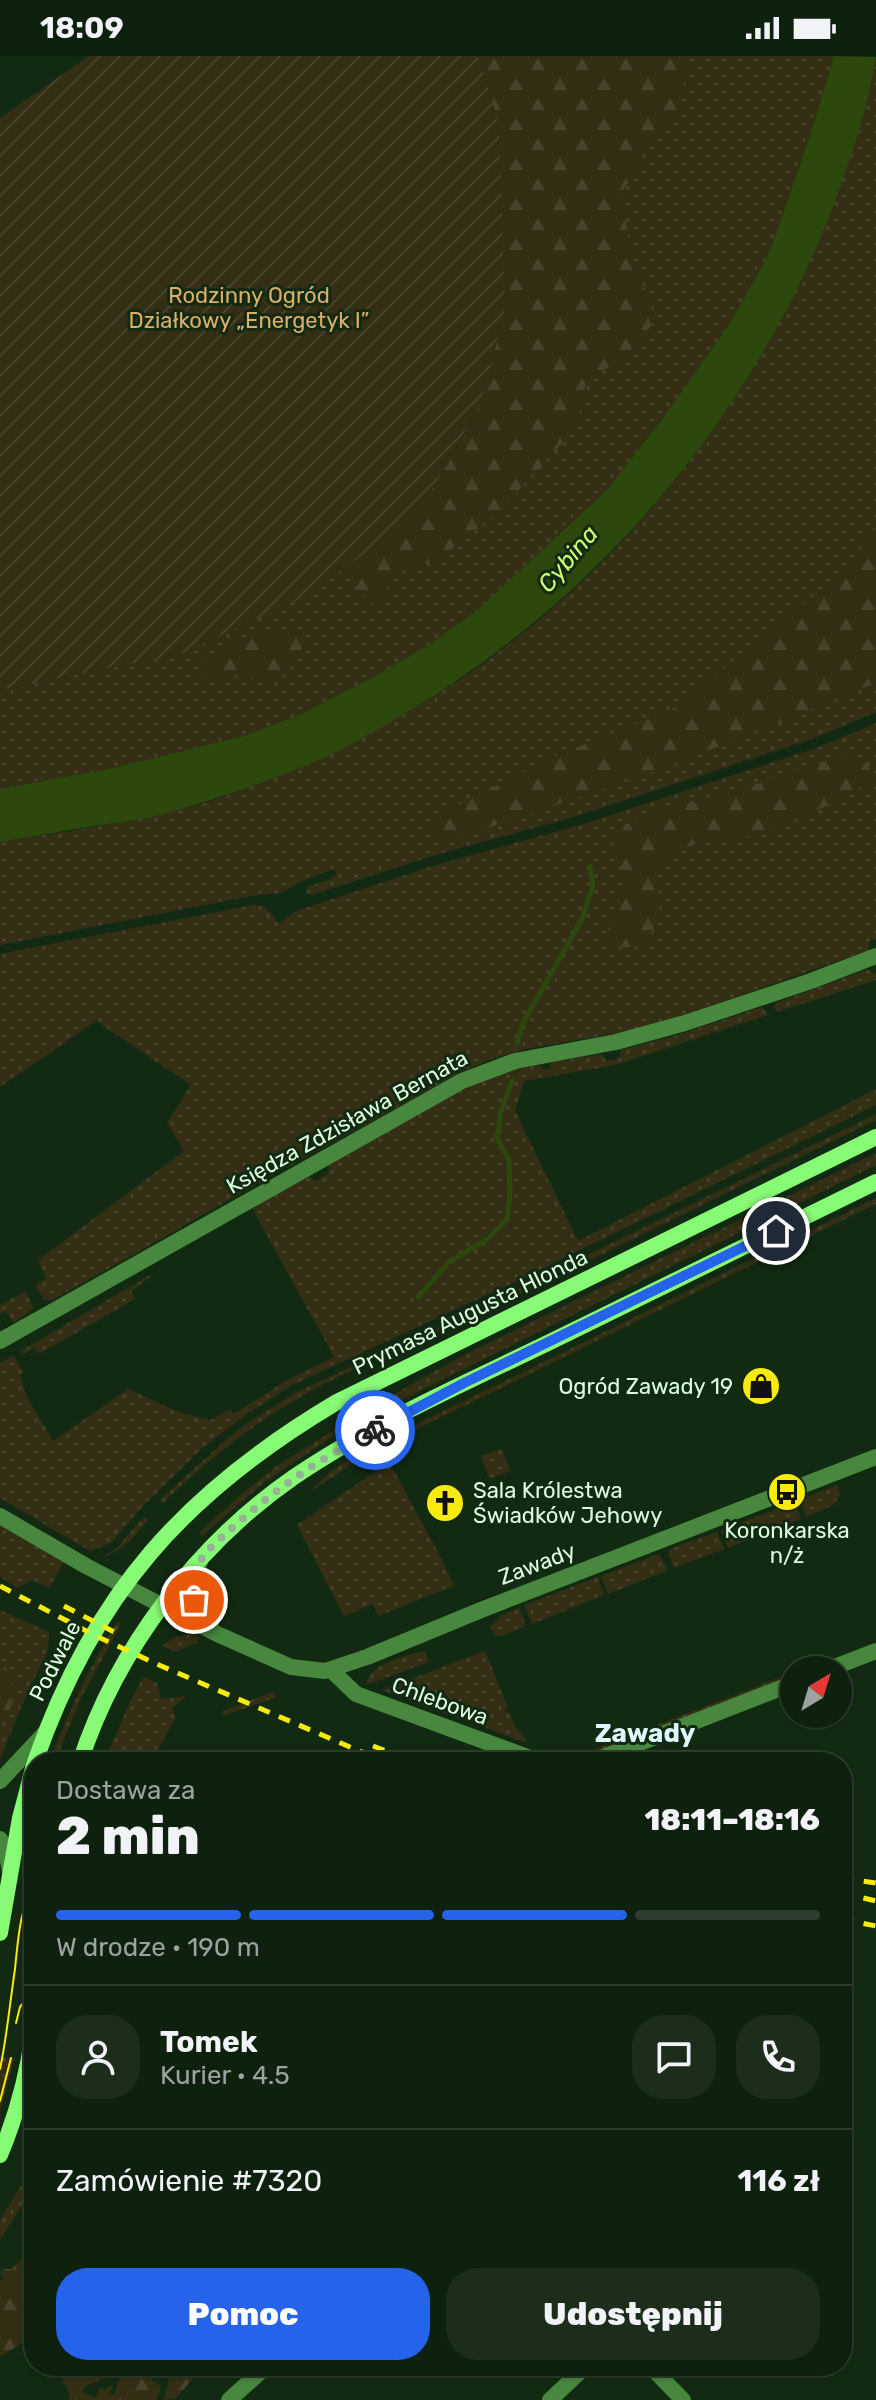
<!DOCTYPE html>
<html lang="pl">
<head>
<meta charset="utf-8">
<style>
  body { margin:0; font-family:Rubik,sans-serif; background:#1c2d1c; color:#f1f3f6; height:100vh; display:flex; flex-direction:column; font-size:30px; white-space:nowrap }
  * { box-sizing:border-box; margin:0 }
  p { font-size:26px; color:#9ba39e }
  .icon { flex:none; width:44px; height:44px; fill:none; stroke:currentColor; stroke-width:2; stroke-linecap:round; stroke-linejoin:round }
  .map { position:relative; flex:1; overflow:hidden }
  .sheet { position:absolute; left:24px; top:1696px; width:828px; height:624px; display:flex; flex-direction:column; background:#0e200e; border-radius:32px; box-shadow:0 2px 6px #0004,0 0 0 2px #2e3e2e }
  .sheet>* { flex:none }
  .needle { width:52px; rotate:38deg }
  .controls { position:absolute; left:780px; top:1600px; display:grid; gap:16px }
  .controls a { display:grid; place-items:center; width:72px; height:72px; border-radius:50%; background:#0e200e; box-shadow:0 2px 6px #0004,0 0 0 2px #2e3e2e; font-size:40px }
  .pin { position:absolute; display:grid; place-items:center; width:68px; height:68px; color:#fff; margin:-34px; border:4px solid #fff; border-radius:50%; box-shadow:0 2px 8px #0007 }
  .courier { position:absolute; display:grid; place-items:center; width:80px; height:80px; margin:-40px; border:6px solid #2563eb; border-radius:50%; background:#fff; color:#222; box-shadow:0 2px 10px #0007 }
  .head em { font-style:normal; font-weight:800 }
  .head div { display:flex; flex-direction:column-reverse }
  .head { display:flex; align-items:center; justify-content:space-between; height:136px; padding:0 32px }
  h1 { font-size:52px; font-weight:800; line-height:60px }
  .bar { display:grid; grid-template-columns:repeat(4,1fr); gap:12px 8px; align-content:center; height:96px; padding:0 32px }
  .bar i { height:10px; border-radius:6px; background:#2e3e2e }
  .bar .current { background:#2563eb }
  .bar p { grid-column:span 4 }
  .line { display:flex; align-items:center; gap:20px; padding:0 32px; border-top:2px solid #2e3e2e }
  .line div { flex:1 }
  .round { display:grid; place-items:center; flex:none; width:84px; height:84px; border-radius:32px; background:#1c2d1c }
  .button { display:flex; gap:16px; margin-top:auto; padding:16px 32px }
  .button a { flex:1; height:92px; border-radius:32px; background:#2563eb; color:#fff; font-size:32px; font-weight:800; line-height:92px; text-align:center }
  .button a+a { background:#1c2d1c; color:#f1f3f6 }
  .status { display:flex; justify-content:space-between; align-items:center; height:56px; padding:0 40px; background:#0e200e; direction:ltr }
  .status svg { height:22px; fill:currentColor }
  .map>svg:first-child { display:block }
</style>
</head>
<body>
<div class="status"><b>18:09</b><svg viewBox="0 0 49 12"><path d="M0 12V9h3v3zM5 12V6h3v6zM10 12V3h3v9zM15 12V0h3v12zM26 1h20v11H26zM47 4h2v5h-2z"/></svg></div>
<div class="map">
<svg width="876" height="2344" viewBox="0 0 876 2344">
  <defs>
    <pattern id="grass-dots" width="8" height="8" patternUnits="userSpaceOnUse" patternTransform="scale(2)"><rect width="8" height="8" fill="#342e15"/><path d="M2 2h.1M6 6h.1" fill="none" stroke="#47432b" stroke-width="1.8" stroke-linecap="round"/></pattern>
    <pattern id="forest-firs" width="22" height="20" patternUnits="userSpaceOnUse" patternTransform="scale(2)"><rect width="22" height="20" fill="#342e15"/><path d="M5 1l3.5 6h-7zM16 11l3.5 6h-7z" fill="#47432b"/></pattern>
    <pattern id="garden-furrows" width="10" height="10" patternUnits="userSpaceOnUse" patternTransform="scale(2)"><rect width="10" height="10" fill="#342e15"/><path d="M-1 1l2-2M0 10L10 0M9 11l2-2" fill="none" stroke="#47432b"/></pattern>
  </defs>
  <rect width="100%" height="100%" fill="#122a12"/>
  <path fill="url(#grass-dots)" d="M478 0H834L810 80 775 181 763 209 728 270 660 366 606 435 476 555 432 587 368 624 301 658 247 679 113 712 0 733V634L184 597 433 432 473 362 481 7Z
    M876 1V656L815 682 580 759 432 800 311 839 306 836 307 831 328 824 337 818 334 813 302 825 281 837 251 840 0 889V786C71 774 142 766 211 745 241 736 270 720 298 707 345 687 391 667 434 640 611 531 754 350 830 159 850 107 867 56 876 1Z
    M876 667V883L869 885V894L676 962 629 975 526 993 494 1002 465 1014 290 1110 280 1109 276 1104 265 1110 267 1118 261 1126 53 1244 48 1245 44 1243 35 1229 46 1222 38 1204 184 1095 167 1067 191 1029 96 965 0 1031V898L253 849C270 849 269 859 280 867L296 855 436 809 584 768 819 691Z
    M868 913 874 918H876V924L777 956 774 951 776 947Z
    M762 951 768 959 615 1009 524 1025 515 1055 578 1185 876 1033V1049L517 1225 292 1329 245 1359 200 1394 142 1451 111 1487 90 1495 0 1442V1307L13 1299 24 1317 20 1319 27 1341 53 1385 128 1333 181 1357 211 1364 230 1353 234 1358 289 1323 334 1301 252 1152 308 1120 315 1125 329 1117 328 1109C365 1088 508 1000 542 1010L544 1014 551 1013 550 1008 552 1006 602 998 606 1005 619 1002 621 994 677 979Z
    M876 1058V1064C745 1128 615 1192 484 1256 426 1284 364 1306 307 1337 254 1367 207 1404 163 1447L160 1444 228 1382 249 1366 297 1336 520 1232Z
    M876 1097V1109L345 1372 262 1428 202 1480 199 1477 239 1440 278 1409 376 1348 466 1298Z
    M876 1142V1148L417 1373 360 1403 308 1437 332 1414 383 1385Z
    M148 1220H152L131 1235 135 1243 39 1298 34 1291 23 1299 21 1295Z
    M26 1235 33 1253 13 1267 6 1255 0 1258V1249Z
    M502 1393 510 1415 489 1423 481 1400Z
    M389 1406 439 1498 454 1530 378 1560 373 1548 344 1560 297 1469Z
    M837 1429 840 1438 834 1449 806 1461 800 1444Z
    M795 1446 801 1463 728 1492 721 1474Z
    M146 1462 148 1464C134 1481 124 1495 102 1501L116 1493 142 1463Z
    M0 1469 64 1506 49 1532 32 1524 18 1532 0 1521Z
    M717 1476 724 1493 674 1512 669 1500 670 1493Z
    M659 1498 668 1514 608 1538 601 1520Z
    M598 1521 604 1539 532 1568 524 1549Z
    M519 1552 526 1570 501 1580 495 1579 490 1571 502 1559Z
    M0 1554 49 1576 48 1594 22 1649 0 1704Z
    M120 1566V1570L81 1642 55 1706H50C67 1657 90 1612 116 1567Z
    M190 1578 201 1580 198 1586 175 1596 162 1590 174 1581Z
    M425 1595 429 1606 366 1629C369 1607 406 1600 425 1595Z
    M485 1595 508 1652 503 1656 509 1655 515 1670 527 1685 524 1686 382 1634Z
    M794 1616V1620L575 1705 569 1703Z
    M143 1621 157 1627 161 1643 187 1640 172 1652 176 1661 151 1706H104L129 1648Z
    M273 1636 276 1641 274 1642 223 1660V1655Z
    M0 2000 14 2003 0 2056Z
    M34 2101V2125L26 2143 0 2184V2164L21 2130Z"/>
  <path fill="url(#forest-firs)" d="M478 0H684L686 14 679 62 652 84 621 138 631 196 656 264 623 302 586 325 577 371 497 457 440 502 399 516 375 551 356 533 353 506 401 470 433 432 447 410 473 362 505 248 499 69Z
    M876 468V627L665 712 460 781 438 782 432 773 440 758 553 701 675 652 848 512Z
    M295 575 307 584 294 608 276 627 250 624 235 619 218 626 199 619 203 603 226 596 237 583 261 577Z
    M850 697 869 708 870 725 847 741 759 779 700 786 670 798 658 819 660 861 644 890 615 892 606 879 618 849 624 822 612 790 625 769 659 752 730 737Z
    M0 1604C22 1632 14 1645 0 1674Z
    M34 2184V2279L0 2301V2225L3 2221 0 2217 4 2213H12C20 2203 29 2198 34 2184Z
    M69 2310H102L109 2315 107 2321 86 2330 82 2336 95 2342 100 2333 105 2334 110 2329 113 2331 109 2337 114 2339 121 2318 127 2310H154L152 2325 157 2326 161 2333 156 2344H68L70 2339 67 2334V2329L63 2328 62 2322Z
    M177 2310H207L217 2312 215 2321H205L198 2317 176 2342 164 2344 170 2318Z"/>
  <path fill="url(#garden-furrows)" d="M89 0H478L499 69 505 252 490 315 478 352 433 432 401 470 310 538 184 597 0 634V62Z"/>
  <path fill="#2c480d" d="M834 0 876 1C867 56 850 107 830 159 748 365 598 543 407 656 373 677 337 697 300 712 253 731 205 747 156 760 136 765 114 767 94 770 62 775 31 781 0 786V733L113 712 247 679 301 658 368 624 432 587 476 555 606 435 660 366 728 270 763 209 775 181 810 80Z"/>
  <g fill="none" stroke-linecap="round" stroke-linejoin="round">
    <path stroke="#2c480d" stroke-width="5" d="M517 987 523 967 582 863 593 829 590 810
      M418 1241 449 1206 488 1183 507 1163 510 1140 509 1104 497 1082 501 1055 512 1025"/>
    <path stroke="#47883e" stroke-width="16" d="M0 1285 462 1025 515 1005 616 986 685 967 811 925 876 900
      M0 1460 86 1510 215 1577 291 1611 325 1615 367 1601 481 1554 876 1401
      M200 1506C187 1529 194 1554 211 1572
      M331 1614 356 1638 541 1706
      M827 1614 876 1595
      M591 1706 794 1627
      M0 1725 45 1677
      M0 1783 7 1799 10 1816
      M650 2310 683 2344
      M229 2344 267 2310
      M550 2344 586 2310"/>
    <path stroke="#88fb76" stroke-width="16" d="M35 1706C93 1538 185 1436 337 1346L876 1081
      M80 1706C117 1593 196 1489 294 1421 375 1366 468 1326 556 1283 663 1231 770 1179 876 1126
      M0 1877 20 1762 34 1709
      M0 2099C18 2056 29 2014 34 1968"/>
    <path stroke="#f8ea0d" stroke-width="2" d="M16 1967 20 1951 34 1934
      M0 2013C7 1980 10 1946 15 1913 18 1883 20 1853 34 1827
      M0 2045 11 2002"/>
    <path stroke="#f8ea0d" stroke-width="5" stroke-dasharray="12 10" stroke-linecap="butt" d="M0 1530 96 1580 159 1609 385 1706
      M64 1550 120 1579
      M373 1690 414 1706
      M842 1822 876 1827
      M842 1837 876 1845
      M842 1863 876 1870"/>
  </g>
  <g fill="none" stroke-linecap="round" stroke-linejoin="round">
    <path stroke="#96b495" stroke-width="8" stroke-dasharray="0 14.4" d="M194 1544C193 1534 192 1523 196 1513 203 1496 219 1484 232 1472 276 1432 323 1401 375 1374"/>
    <path stroke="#2563eb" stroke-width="10" d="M375 1374 464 1327 776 1175"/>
  </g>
  <defs>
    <symbol id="shop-disc" viewBox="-11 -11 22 22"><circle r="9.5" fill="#f8ea0d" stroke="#122a12"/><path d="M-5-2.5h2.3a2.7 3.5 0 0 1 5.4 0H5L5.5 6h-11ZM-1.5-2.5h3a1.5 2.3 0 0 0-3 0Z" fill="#111"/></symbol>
    <symbol id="bus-disc" viewBox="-11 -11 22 22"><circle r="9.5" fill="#f8ea0d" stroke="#122a12"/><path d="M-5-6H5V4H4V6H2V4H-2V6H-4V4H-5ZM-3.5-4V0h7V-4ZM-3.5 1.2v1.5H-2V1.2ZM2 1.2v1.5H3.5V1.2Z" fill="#111"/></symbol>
    <symbol id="church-disc" viewBox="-11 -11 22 22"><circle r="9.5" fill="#f8ea0d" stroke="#122a12"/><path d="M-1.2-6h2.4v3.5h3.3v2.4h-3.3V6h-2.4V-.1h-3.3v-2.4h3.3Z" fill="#111"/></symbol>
  </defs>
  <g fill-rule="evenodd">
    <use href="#shop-disc" x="739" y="1308" width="44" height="44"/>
    <use href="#bus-disc" x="765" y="1414" width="44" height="44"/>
    <use href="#church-disc" x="423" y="1425" width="44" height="44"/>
  </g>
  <g text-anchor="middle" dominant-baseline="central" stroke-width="6" stroke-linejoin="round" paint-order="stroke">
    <g font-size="22" fill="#dead68" stroke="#122a12">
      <text x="249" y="239">Rodzinny Ogród<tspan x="249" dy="25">Działkowy „Energetyk I”</tspan></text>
    </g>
    <g font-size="22" fill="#ddfedc" stroke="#122a12">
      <text transform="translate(347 1066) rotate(-29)">Księdza Zdzisława Bernata</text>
      <text transform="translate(470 1256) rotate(-26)">Prymasa Augusta Hlonda</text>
      <text transform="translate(537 1508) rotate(-21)">Zawady</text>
      <text transform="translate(55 1605) rotate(-63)">Podwale</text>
      <text transform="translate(440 1645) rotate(20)">Chlebowa</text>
    </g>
    <g font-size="22" fill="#ddfedc" stroke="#122a12" text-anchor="end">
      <text x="733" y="1330">Ogród Zawady 19</text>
      <text x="473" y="1434" text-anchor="start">Sala Królestwa<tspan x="473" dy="25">Świadków Jehowy</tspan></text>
      <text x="787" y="1474" text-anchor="middle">Koronkarska<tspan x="787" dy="25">n/ż</tspan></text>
    </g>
    <g font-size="24" font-style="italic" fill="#d0fb6d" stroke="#122a12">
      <text transform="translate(568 503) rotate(-50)">Cybina</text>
    </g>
    <g font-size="26" font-weight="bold" fill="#def8fe" stroke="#122a12">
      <text x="645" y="1677">Zawady</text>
    </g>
  </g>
</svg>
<div class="controls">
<a><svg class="needle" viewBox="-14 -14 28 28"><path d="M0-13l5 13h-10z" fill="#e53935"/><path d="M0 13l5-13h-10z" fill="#9ba39e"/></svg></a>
</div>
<div class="pin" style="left:194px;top:1544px;background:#ea580c"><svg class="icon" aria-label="bag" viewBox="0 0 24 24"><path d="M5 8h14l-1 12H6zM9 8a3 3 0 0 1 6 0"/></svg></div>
<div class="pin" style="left:776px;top:1175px;background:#1f2937"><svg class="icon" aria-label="home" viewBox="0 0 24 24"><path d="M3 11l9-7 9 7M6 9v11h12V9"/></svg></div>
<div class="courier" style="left:375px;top:1374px"><svg class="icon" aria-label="bike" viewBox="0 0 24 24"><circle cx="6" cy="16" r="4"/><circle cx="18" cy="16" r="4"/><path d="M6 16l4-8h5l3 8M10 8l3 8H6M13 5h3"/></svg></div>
<section class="sheet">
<div class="head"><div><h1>2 min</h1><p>Dostawa za</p></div><em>18:11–18:16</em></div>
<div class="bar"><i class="current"></i><i class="current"></i><i class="current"></i><i></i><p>W drodze · 190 m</p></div>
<div class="line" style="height:144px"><a class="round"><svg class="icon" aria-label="person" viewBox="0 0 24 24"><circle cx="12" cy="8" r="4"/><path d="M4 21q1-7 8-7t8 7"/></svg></a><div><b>Tomek</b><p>Kurier · 4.5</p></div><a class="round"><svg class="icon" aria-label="chat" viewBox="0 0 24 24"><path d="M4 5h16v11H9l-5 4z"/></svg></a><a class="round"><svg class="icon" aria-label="phone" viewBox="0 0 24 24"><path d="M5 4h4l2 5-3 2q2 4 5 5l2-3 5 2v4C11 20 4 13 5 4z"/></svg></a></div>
<div class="line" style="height:104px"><div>Zamówienie #7320</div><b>116 zł</b></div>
<div class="button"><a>Pomoc</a><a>Udostępnij</a></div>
</section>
</div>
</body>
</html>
